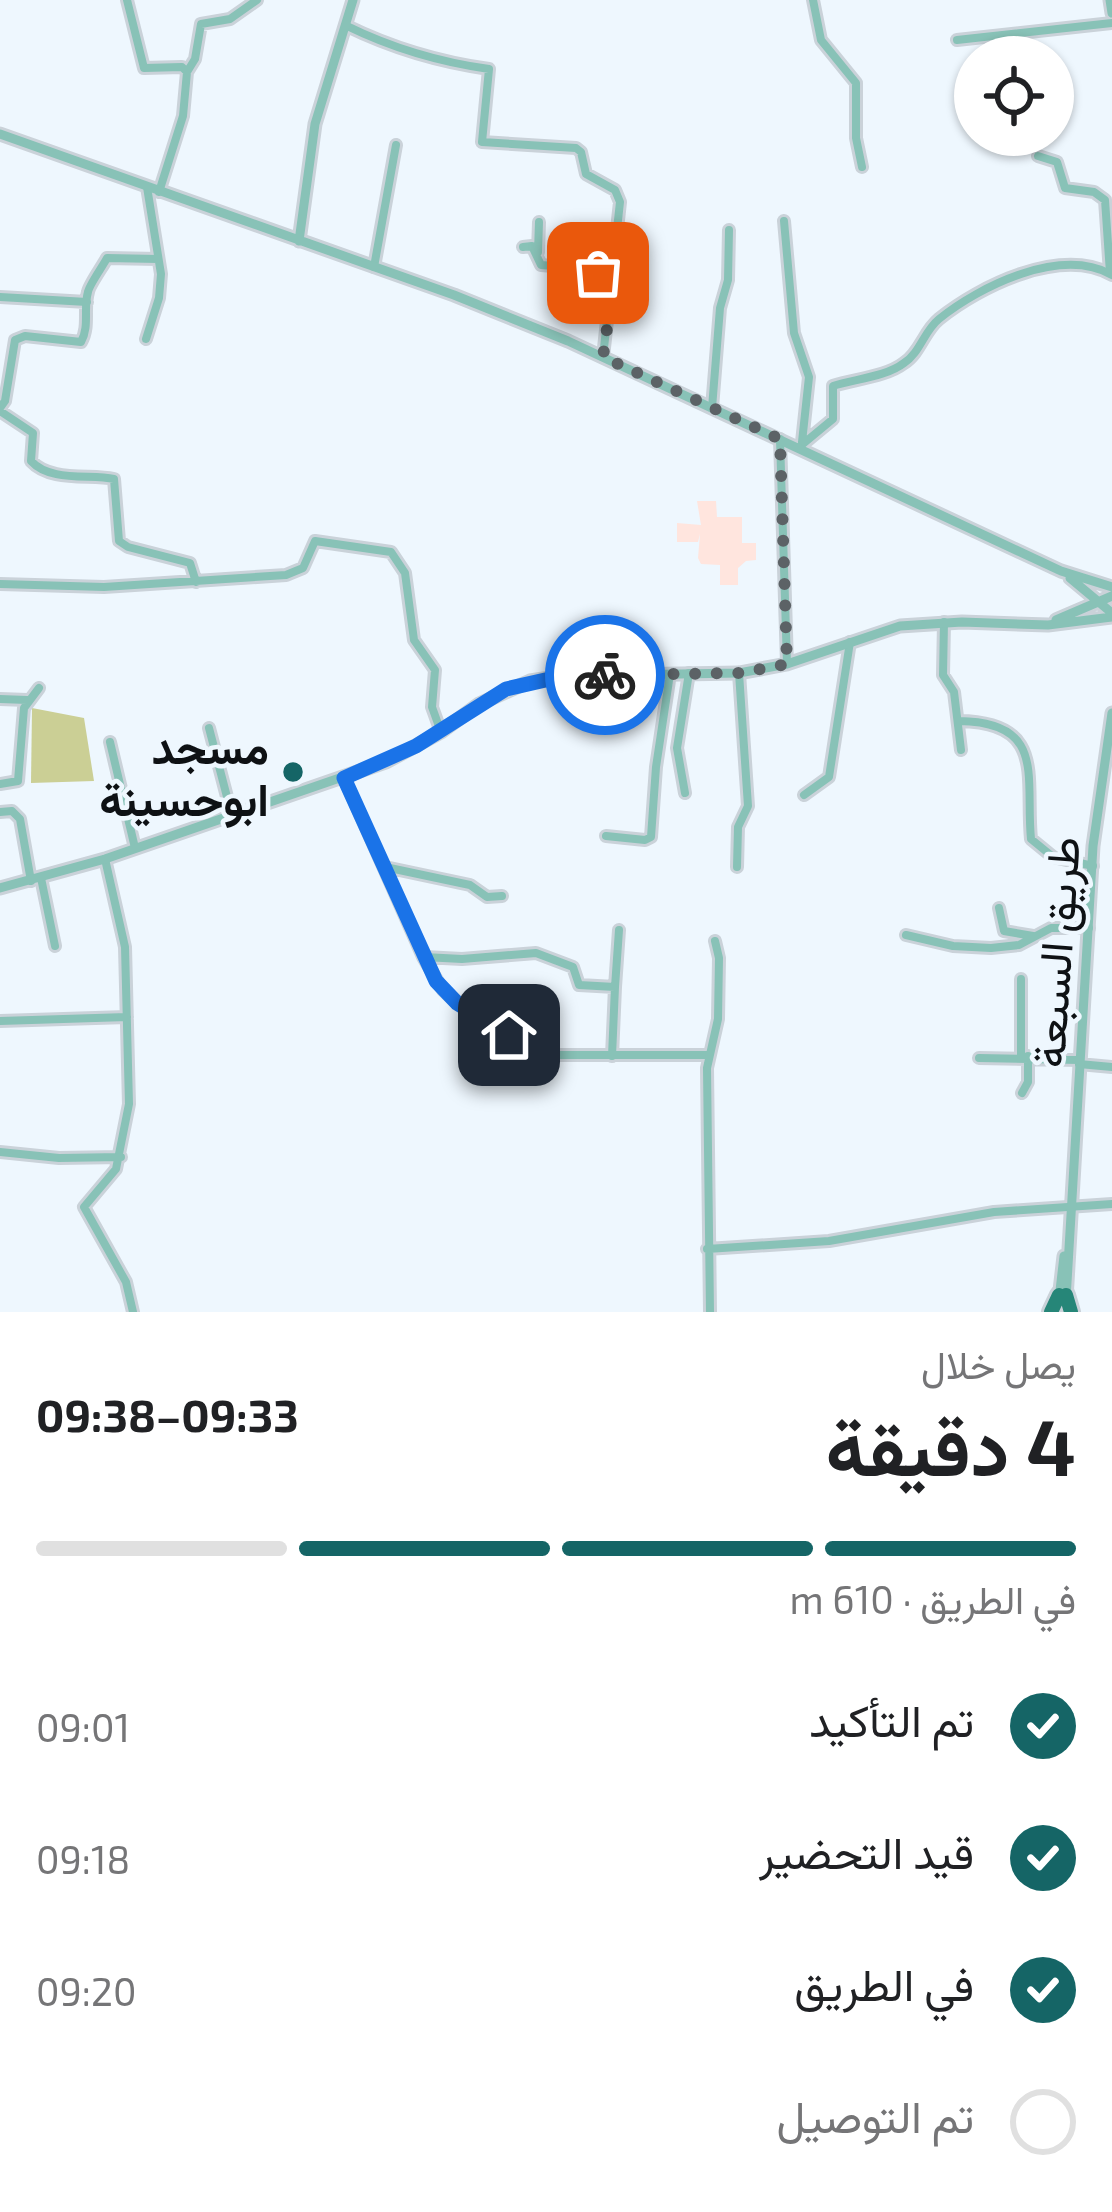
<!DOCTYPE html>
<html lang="ar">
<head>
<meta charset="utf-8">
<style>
  body { margin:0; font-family:"Exo 2",Vazirmatn,sans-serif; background:#f6f6f6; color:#202124; direction:rtl; height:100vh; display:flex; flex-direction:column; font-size:45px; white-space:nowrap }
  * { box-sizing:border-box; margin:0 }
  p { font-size:39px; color:#757577 }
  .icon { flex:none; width:66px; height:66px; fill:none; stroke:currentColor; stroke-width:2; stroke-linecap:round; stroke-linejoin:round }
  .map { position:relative; height:1312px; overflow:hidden; direction:ltr }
  .panel { display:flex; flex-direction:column; background:#fff; flex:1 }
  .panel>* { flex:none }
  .buttons { position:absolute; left:954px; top:36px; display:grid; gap:24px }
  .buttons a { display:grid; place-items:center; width:120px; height:120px; border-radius:50%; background:#fff; box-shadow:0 3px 9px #0004; font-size:60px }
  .pin { position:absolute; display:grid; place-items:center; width:102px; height:102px; color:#fff; margin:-51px; border-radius:24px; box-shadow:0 6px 18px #0006 }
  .courier { position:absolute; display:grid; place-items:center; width:120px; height:120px; margin:-60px; border:9px solid #1a73e8; border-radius:50%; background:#fff; color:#222; box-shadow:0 3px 15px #0007 }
  .headline em { font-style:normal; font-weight:700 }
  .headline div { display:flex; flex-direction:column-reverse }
  .headline { display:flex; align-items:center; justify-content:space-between; height:204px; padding:0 36px }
  h1 { font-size:78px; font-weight:700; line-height:90px }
  .bar { display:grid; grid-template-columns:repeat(4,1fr); gap:18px 12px; align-content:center; height:144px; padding:0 36px }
  .bar i { height:15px; border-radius:9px; background:#e0e0e0 }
  .bar .active { background:#156566 }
  .bar p { grid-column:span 4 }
  ol { padding:0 36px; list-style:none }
  li { display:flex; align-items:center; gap:36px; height:132px }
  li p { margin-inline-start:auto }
  li .icon { padding:12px; border-radius:50%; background:#156566; color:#fff; stroke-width:4 }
  li:last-child { color:#757577 }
  li i { width:66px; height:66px; border:6px solid #e0e0e0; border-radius:50% }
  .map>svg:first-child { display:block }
</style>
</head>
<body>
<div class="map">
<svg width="1112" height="1312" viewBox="0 0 1112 1312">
  <rect width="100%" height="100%" fill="#eef7fe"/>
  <path fill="#ffe5de" d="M697 501H716L717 517H742V543H756V560L746 561 738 568V585H720V565L701 564 698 558 700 534 698 542H677V523L701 525Z"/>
  <path fill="#cbcf95" d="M32 708 84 718 94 781 31 783Z"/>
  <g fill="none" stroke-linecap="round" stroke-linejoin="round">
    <defs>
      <path id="minor" d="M127 0 144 68 182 67 187 72 183 116 159 192
        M813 0 821 40 856 83V138L862 167
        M347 26C392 48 439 62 489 69L482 142 576 148 581 152 586 174 615 190 620 202 603 357
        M957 40 1112 23
        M187 72 195 59 201 24 230 19 257 0
        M1038 156 1057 162 1065 188 1094 192 1105 200 1110 273
        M784 221 794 333 809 377 802 442
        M523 247 532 246 541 265 590 269 613 285
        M538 252 539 222
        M374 267 396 145
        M0 297 87 302
        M146 339 159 298 161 274 147 187
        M0 408 5 401 15 340 25 336 81 342C90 326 83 309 88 292 89 285 103 266 107 258L158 259
        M712 408 720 308 728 280 729 230
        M0 411 33 433 31 461C50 482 89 474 114 479L119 541 128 547 190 563 196 582
        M780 439 787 664
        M798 448 833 419V386C854 379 886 377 904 363 920 353 924 331 939 319 980 286 1061 246 1112 275
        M0 584 104 587 286 575 303 568 315 541 391 552 405 573 414 640 435 670 432 707 441 732
        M944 622 943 675 954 692 961 750
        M0 699 27 700
        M959 721C1047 722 1025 778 1031 839L1053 857 1093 866
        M209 728 232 816
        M110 742 135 848
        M344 778 423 957 443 990 457 1003 545 1055H708
        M0 784 18 781 24 708 39 688
        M685 793 677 748 689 673
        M804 795 829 777 850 642
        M0 812 12 811 20 819 31 881
        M606 836 645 840 651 837 656 767 670 674
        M105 859 125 947 129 1104 116 1169 84 1207 126 1282 133 1312
        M385 867 470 885 487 897 502 896
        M737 867 738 827 748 806 739 673
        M41 878 55 946
        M999 908 1004 931 1033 936
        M906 935 953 946 991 948 1019 945 1051 928H1089
        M424 957 462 959 536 953 573 967 579 985 615 987 612 1056
        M1021 979V1055
        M615 987 619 930
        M0 1021 127 1017
        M979 1058 1079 1060
        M1079 1064 1112 1067
        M1022 1093 1028 1082V1056
        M0 1152 59 1158 121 1157
        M707 1249 829 1241 994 1212 1112 1204
        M710 1312 707 1068 718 1019 719 958 715 941"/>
      <path id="tertiary" d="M1110 0 1112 13
        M0 134 454 295 568 341 1061 571 1112 587
        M299 241 315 124 353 0
        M1070 578 1112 613
        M1056 620 1112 596
        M0 888 105 859 386 762 441 732 479 704 530 681 563 676 739 673 787 664 900 626 962 622 1048 625 1112 617
        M1059 1299 1064 1256
        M1066 1299 1093 846 1112 713"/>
      <path id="trunk" d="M1066 1295 1071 1312
        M1051 1312 1059 1295"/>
    </defs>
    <use href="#minor" stroke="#cad2d9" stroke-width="14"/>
    <use href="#tertiary" stroke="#cad2d9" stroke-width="15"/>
    <use href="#trunk" stroke="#cad2d9" stroke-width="20"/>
    <use href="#minor" stroke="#88c2b7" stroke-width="8"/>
    <use href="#tertiary" stroke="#88c2b7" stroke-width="9"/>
    <use href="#trunk" stroke="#268678" stroke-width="14"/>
  </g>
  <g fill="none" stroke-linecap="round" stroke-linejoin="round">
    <path stroke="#5c6266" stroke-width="12" stroke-dasharray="0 21.6" d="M598 273 613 285 603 357 780 439 787 664 739 673 605 675"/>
    <path stroke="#1a73e8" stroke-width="15" d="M509 1035 457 1003 436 981 344 778 416 746 506 689 563 676 605 675"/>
  </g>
  <circle fill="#156566" stroke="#eef7fe" stroke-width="4.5" cx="293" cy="772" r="12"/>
  <g text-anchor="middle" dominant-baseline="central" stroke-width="9" stroke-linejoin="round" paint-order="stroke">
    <g font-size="45" font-weight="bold" fill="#0e1114" stroke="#eef7fe" text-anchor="end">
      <text x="269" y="746">مسجد<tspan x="269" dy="52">ابوحسينة</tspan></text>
    </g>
    <g font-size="45" fill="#0e1114" stroke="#eef7fe">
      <text transform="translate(1054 952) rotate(-86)">طريق السبعة</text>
    </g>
  </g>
</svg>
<div class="buttons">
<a><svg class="icon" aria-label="locate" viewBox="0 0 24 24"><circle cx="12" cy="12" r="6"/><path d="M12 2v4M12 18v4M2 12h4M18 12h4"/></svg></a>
</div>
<div class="pin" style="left:598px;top:273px;background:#ea580c"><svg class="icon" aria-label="bag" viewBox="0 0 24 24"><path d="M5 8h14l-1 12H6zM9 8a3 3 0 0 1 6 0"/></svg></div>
<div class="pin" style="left:509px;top:1035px;background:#1f2937"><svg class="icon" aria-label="home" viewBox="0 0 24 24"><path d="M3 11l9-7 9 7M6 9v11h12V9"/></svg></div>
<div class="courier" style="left:605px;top:675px"><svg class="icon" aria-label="bike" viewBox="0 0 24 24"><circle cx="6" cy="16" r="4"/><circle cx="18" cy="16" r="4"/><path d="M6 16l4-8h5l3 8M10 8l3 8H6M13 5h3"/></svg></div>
</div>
<section class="panel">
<div class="headline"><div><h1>4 دقيقة</h1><p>يصل خلال</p></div><em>09:33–09:38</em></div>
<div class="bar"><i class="active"></i><i class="active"></i><i class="active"></i><i></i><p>في الطريق · 610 m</p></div>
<ol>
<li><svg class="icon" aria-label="check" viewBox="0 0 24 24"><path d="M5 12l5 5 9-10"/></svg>تم التأكيد<p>09:01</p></li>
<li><svg class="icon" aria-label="check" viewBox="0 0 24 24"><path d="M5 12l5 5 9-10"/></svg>قيد التحضير<p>09:18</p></li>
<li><svg class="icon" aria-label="check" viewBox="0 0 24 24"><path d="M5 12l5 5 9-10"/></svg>في الطريق<p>09:20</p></li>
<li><i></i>تم التوصيل</li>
</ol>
</section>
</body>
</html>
